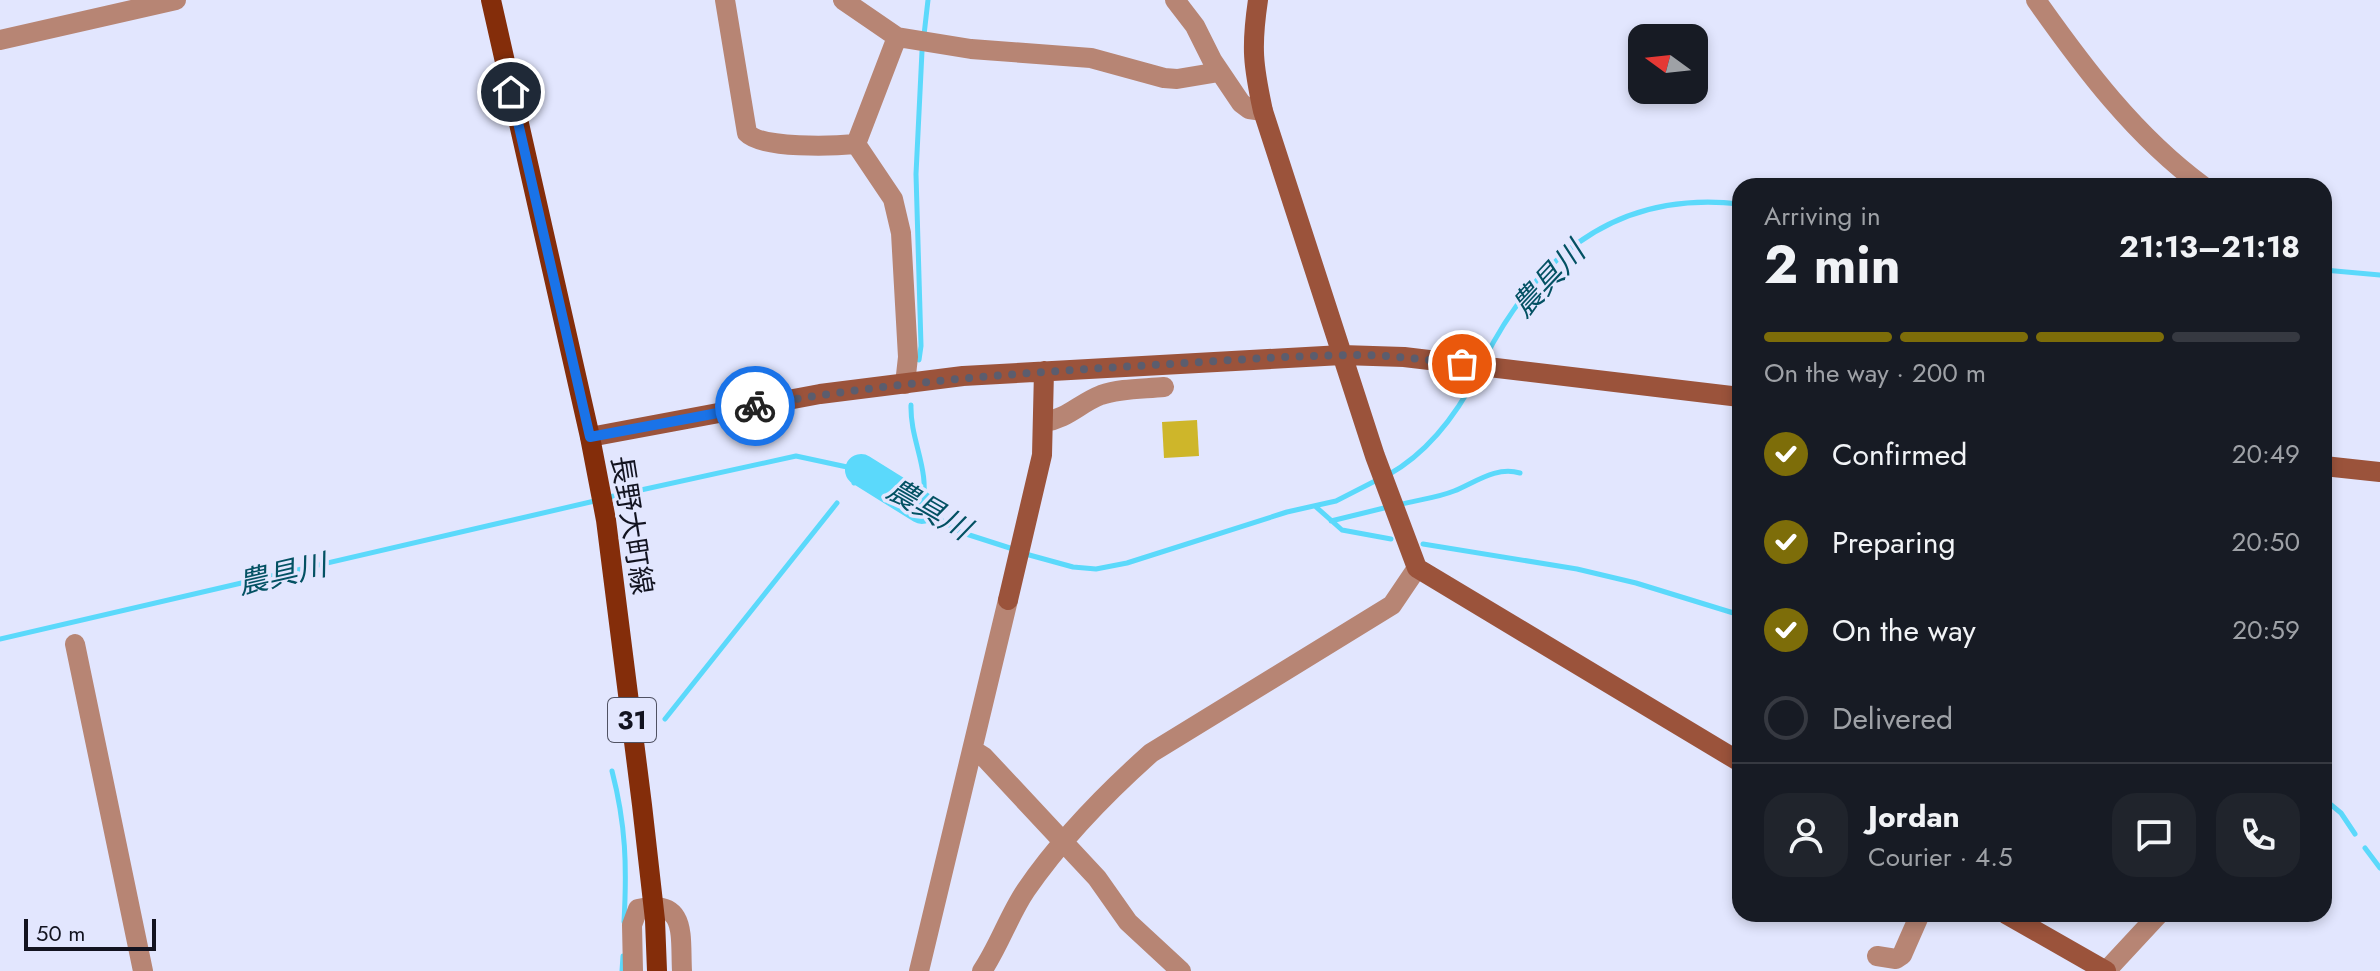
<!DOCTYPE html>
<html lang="en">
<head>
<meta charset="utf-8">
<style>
  body { margin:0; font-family:Jost,"Noto Sans JP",sans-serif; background:#20242c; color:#f1f3f6; height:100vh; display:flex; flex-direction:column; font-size:30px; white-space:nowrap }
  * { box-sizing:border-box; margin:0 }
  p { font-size:26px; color:#9ea1a6 }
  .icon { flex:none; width:44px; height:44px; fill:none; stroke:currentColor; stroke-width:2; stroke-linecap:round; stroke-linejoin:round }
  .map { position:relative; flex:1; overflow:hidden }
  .drawer { position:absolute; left:1732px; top:178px; width:600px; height:744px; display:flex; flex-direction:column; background:#171b24; border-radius:24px; box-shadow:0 4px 12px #0003 }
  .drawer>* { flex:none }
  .needle { width:52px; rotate:285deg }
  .buttons { position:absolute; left:1628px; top:24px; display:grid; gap:16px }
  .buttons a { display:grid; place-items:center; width:80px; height:80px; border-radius:16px; background:#171b24; box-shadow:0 4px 12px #0003; font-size:40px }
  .scale { position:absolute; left:24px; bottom:20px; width:132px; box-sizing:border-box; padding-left:8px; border:4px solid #121320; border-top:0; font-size:22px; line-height:28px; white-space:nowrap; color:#121320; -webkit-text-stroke:6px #e2e6fe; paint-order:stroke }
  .pin { position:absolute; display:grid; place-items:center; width:68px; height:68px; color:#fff; margin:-34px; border:4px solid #fff; border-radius:50%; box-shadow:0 2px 8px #0007 }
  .courier { position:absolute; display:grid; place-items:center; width:80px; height:80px; margin:-40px; border:6px solid #1a73e8; border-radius:50%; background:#fff; color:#222; box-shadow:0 2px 10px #0007 }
  .summary em { font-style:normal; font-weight:700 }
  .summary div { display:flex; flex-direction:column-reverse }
  .summary { display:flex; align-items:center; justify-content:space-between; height:136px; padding:0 32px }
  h1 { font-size:52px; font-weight:700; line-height:60px }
  .bar { display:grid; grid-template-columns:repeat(4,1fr); gap:12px 8px; align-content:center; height:96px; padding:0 32px }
  .bar i { height:10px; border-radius:6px; background:#363941 }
  .bar .selected { background:#7d6d09 }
  .bar p { grid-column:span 4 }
  .line { display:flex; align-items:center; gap:20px; padding:0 32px; border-top:2px solid #363941 }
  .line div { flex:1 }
  .round { display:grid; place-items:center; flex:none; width:84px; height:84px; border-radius:24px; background:#20242c }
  ol { padding:0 32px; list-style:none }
  li { display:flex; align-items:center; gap:24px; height:88px }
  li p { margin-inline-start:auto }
  li .icon { padding:8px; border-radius:50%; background:#7d6d09; color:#fff; stroke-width:4 }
  li:last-child { color:#9ea1a6 }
  li i { width:44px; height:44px; border:4px solid #363941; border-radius:50% }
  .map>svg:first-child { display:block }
</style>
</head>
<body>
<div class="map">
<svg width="2380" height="971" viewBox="0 0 2380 971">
  <rect width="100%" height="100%" fill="#e2e6fe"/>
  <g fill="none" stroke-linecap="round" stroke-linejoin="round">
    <path stroke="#5bd9fb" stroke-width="5" d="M924 35 928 0
      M2324 270 2380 275
      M919 360 921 346 916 174 922 51
      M1484 360C1537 255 1617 190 1740 204
      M911 405C910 442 931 469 922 508L960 532 1013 549
      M1388 475C1429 452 1457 414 1478 373
      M609 497 796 456 861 470 854 483
      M1398 505C1416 500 1437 498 1454 491 1476 482 1496 466 1520 473
      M1316 507 1342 530 1391 539
      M1331 521 1388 507
      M1423 544 1577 569 1636 583 1740 615
      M1022 553 1073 567 1096 569 1127 563 1287 512 1336 501 1379 479
      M0 639 599 500
      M665 719 837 503
      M612 771C626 825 627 867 624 922
      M2324 799 2341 813 2355 834
      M2365 848 2380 868
      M622 971 623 956"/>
    <path stroke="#5bd9fb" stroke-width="32" d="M861 470 922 508"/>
  </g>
  <path fill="#ceb62a" d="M1197 420 1199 456 1164 458 1162 422Z"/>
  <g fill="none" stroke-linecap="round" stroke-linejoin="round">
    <path stroke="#b78574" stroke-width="20" d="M725 0 747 133C762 149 834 146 856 144L897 37
      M843 0 897 37 971 49 1091 58 1164 78 1177 79 1219 72
      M1175 0 1195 26 1212 60 1241 103 1249 109 1263 111
      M2036 0C2084 68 2135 136 2203 186
      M0 40 176 0
      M856 144 893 199 901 233 908 357 905 384
      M1044 422C1067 419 1080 403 1101 395 1121 388 1143 389 1164 387
      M75 644 143 971
      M973 750 984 757 1097 878 1128 922 1181 971
      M1877 956 1896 959 1902 955 1920 914
      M633 971 632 925 638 909C688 898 680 936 682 971
      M919 971 1008 600
      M982 971C999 946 1009 915 1026 890 1061 839 1105 794 1151 753L1392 605 1417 568
      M2106 971 2159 914"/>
    <path stroke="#9b533b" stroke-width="20" d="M1258 0C1251 47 1253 65 1263 111L1375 456 1417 568 1740 762
      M590 437 820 394 963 376 1342 355 1404 357 1740 397
      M2324 466 2380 472
      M1008 600 1042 455 1044 371
      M2006 914 2106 971"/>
    <path stroke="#842d0a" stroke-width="20" d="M491 0 590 437 606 520 642 805 655 920 657 971"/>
  </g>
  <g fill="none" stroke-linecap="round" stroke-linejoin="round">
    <path stroke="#5b5d6e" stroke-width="8" stroke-dasharray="0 14.4" d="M755 406C886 382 1019 373 1153 365 1223 361 1294 355 1365 355 1397 356 1430 360 1462 364"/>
    <path stroke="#1a73e8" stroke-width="10" d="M511 92 590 437 755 406"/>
  </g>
  <g text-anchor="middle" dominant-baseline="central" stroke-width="7" stroke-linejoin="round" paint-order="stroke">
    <rect fill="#e2e6fe" stroke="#505263" stroke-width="2" x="608" y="698" width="48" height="44" rx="6"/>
    <g font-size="26" font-weight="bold" fill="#121320">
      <text x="632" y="720">31</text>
    </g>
    <g font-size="28" fill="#121320" stroke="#e2e6fe">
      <text transform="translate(632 525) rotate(81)">長野大町線</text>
    </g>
    <g font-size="30" font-style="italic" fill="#035163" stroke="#e2e6fe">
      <text transform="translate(1548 279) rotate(-47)">農具川</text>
      <text transform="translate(929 509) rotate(30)">農具川</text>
      <text transform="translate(282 574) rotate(-13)">農具川</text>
    </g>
  </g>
</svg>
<div class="buttons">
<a><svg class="needle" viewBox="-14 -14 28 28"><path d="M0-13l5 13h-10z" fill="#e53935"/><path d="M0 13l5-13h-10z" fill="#9ea1a6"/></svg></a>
</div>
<div class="scale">50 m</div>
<div class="pin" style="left:1462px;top:364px;background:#ea580c"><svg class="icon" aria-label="bag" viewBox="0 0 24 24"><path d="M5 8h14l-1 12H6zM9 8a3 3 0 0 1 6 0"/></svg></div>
<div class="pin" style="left:511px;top:92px;background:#1f2937"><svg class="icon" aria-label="home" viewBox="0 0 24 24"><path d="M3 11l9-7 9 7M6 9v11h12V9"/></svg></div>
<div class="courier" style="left:755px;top:406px"><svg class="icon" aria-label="bike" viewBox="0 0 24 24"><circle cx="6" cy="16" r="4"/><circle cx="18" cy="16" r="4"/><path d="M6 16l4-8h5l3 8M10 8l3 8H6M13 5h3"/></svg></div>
<section class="drawer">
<div class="summary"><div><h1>2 min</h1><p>Arriving in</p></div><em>21:13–21:18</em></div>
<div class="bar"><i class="selected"></i><i class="selected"></i><i class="selected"></i><i></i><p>On the way · 200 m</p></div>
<ol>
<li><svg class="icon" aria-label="check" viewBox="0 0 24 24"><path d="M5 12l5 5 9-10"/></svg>Confirmed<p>20:49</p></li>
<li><svg class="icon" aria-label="check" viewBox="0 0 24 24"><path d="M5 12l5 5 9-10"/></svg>Preparing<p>20:50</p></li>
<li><svg class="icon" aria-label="check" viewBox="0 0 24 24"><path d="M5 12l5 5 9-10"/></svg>On the way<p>20:59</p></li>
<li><i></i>Delivered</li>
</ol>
<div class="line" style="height:144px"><a class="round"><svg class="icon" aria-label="person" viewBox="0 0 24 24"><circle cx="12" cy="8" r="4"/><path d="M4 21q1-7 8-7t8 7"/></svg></a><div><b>Jordan</b><p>Courier · 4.5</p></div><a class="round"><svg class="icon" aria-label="chat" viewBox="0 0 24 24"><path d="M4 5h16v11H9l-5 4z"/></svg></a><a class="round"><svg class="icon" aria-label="phone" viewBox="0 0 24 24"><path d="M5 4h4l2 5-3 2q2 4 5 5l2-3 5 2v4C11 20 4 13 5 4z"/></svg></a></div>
</section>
</div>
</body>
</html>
